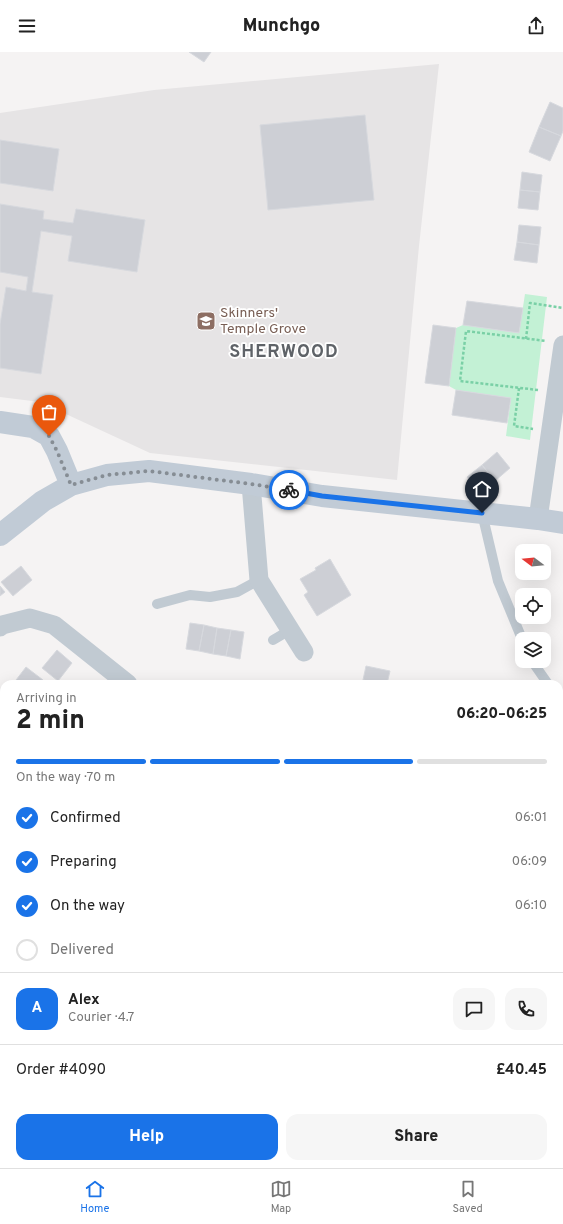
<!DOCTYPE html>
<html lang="en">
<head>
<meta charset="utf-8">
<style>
  body { margin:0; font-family:Overpass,sans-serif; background:#f6f6f6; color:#222; height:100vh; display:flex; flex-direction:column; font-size:15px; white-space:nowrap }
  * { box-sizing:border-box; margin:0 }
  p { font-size:13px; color:#767676 }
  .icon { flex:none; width:22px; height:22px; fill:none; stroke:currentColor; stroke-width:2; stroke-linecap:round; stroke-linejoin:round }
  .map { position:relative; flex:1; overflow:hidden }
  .drawer { position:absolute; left:0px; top:628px; width:563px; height:488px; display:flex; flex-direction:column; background:#fff; border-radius:12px 12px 0 0; box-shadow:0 4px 16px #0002 }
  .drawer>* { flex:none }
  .needle { width:26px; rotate:286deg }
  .fabs { position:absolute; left:515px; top:492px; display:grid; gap:8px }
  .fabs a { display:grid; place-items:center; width:36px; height:36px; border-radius:8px; background:#fff; box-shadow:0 4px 16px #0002; font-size:20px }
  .pin { position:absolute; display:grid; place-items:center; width:34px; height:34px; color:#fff; margin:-41px -17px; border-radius:50% 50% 50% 0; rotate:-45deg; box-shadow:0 0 4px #0007 }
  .pin .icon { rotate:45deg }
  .courier { position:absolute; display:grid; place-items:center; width:40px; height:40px; margin:-20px; border:3px solid #1a73e8; border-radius:50%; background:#fff; color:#222; box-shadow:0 1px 5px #0007 }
  .headline em { font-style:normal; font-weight:800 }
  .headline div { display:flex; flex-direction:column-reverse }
  .headline { display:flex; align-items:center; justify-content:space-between; height:68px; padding:0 16px }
  h1 { font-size:26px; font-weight:800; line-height:30px }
  .bar { display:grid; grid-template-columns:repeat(4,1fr); gap:6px 4px; align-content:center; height:48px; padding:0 16px }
  .bar i { height:5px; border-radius:3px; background:#e0e0e0 }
  .bar .current { background:#1a73e8 }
  .bar p { grid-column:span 4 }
  .line { display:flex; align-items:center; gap:10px; padding:0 16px; border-top:1px solid #e0e0e0 }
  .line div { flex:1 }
  .round { display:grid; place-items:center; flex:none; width:42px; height:42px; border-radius:12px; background:#f6f6f6 }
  ol { padding:0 16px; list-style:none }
  li { display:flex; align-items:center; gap:12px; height:44px }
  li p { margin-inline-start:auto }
  li .icon { padding:4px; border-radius:50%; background:#1a73e8; color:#fff; stroke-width:4 }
  li:last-child { color:#767676 }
  li i { width:22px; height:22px; border:2px solid #e0e0e0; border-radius:50% }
  .cta { display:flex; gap:8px; margin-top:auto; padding:8px 16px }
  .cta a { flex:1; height:46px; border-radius:12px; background:#1a73e8; color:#fff; font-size:16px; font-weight:800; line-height:46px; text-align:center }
  .cta a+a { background:#f6f6f6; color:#222 }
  header { display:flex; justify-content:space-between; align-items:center; height:52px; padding:0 16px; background:#fff; font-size:18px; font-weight:800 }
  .tab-bar { display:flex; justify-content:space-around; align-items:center; height:56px; border-top:1px solid #e0e0e0; background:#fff; font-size:11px; color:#767676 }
  .tab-bar a { display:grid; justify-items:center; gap:2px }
  .tab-bar .current { color:#1a73e8 }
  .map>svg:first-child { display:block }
</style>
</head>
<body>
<header><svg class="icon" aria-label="menu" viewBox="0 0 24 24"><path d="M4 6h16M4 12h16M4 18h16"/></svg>Munchgo<svg class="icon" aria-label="share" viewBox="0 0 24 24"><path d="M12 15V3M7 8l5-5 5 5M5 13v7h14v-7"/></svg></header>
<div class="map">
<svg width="563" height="1116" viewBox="0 0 563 1116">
  <defs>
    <pattern id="forest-firs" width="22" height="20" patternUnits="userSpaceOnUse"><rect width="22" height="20" fill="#c3f1d5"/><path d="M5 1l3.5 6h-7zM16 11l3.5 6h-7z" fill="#a0c6b0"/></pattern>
    <pattern id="park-crowns" width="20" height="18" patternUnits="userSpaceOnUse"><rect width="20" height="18" fill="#c3f1d5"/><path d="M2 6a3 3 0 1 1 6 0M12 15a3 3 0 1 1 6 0" fill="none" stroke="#a0c6b0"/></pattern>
  </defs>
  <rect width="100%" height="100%" fill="#f5f3f3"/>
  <path fill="#e6e4e5" d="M439 12 419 194 397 428 150 401 40 350 0 345V61L154 38Z"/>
  <path fill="#c3f1d5" d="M525 242 547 245 530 388 506 384 511 346 456 338 449 334 456 276 463 273 519 281Z"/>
  <path fill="url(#forest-firs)" d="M563 800V901H559V801Z
    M4 863V1112L0 1116V865Z"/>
  <path fill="url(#park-crowns)" d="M4 917V1112H166V1116H0V919Z"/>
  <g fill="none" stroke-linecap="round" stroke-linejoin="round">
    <path stroke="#90daee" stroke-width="5.5" d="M0 911 4 909
      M559 921H563"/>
  </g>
  <path fill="#cdcfd5" stroke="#d7d9de" d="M189 0H211L204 10Z
    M550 50 563 56V79L561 84 539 75Z
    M365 63 374 148 268 158 260 73Z
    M539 75 561 84 550 109 529 100Z
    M0 88 59 97 53 139 0 131Z
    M522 120 542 123 540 140 520 138Z
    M520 138 540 140 538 158 518 156Z
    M0 152 44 159 43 167 73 171 76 157 145 168 137 220 68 209 72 184 41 179 32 240 53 243 41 322 0 316V272L6 235 26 239 28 225 0 220Z
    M519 173 541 175 539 193 517 190Z
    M517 190 539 193 537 211 514 208Z
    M467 249 523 256 519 281 463 273Z
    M433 273 456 276 449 334 425 331Z
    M456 338 511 346 507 371 452 363Z
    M497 400 510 416 495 429 482 413Z
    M482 413 495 429 480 441 467 425Z
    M330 507 351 543 317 564 304 543 308 540 300 527 316 518 315 516Z
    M21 514 32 528 13 544 1 530Z
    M0 534 5 540 0 544Z
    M190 571 204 573 199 599 186 597Z
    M204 573 217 576 213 602 199 599Z
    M217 576 231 578 226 604 213 602Z
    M231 578 244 580 240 607 226 604Z
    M57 598 72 611 58 629 42 616Z
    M366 614 390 619 387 632 363 628Z
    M26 615 43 628 40 632H13Z
    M363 628 384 632H362Z
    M0 638 4 641V652L0 657Z
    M0 709H4V734L0 735Z"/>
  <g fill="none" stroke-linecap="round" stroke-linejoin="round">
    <path stroke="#7ad0a6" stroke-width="2.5" stroke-dasharray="3 2" stroke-linecap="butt" d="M526 287 530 251 563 256
      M519 336 514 374 533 377
      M538 338 460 329 466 279 546 289
      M0 814 4 823
      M88 1112 102 1116"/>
    <path stroke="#c1cad2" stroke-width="10" d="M482 461 498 529 522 587
      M157 552 190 543 210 545 237 540 259 528
      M273 588 290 578
      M532 609 548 632"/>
    <path stroke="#c1cad2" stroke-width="19" d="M251 432 259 528 304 600
      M538 467 563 293
      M0 575 2 573 30 566 54 573 128 632
      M0 772 4 768
      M329 1112 331 1116"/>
    <path stroke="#c1cbd6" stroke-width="22" d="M0 370 33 375 49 384 57 399 71 433
      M0 483 43 449 71 433 107 423 149 419 251 432 322 444 538 467 563 471"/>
  </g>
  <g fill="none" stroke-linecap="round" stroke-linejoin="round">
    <path stroke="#868d94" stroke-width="4" stroke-dasharray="0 7.2" d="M49 384 57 399 71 433 107 423 149 419 251 432 289 438"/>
    <path stroke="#1a73e8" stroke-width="5" d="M289 438 322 444 482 461"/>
  </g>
  <defs>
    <symbol id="school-square" viewBox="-11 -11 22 22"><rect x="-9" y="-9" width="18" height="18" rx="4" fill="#8d6e63" stroke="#fff"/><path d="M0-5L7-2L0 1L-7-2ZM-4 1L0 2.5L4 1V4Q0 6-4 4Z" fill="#fff"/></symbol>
  </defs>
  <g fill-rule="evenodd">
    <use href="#school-square" x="195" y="258" width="22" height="22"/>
  </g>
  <g text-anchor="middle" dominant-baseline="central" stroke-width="3.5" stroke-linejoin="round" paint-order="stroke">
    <g font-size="14" fill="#785e54" stroke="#fff" text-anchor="start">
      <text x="220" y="261">Skinners'<tspan x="220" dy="16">Temple Grove</tspan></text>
    </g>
    <g font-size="18" font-weight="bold" letter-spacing="1" fill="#5f6368" stroke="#fff">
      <text x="284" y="300">SHERWOOD</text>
    </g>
  </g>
</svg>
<div class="fabs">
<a><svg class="needle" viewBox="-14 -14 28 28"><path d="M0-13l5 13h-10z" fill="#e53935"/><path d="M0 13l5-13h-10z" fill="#767676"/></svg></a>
<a><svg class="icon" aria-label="locate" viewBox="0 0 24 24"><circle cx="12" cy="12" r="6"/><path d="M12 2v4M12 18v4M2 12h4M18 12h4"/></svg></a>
<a><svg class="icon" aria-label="layers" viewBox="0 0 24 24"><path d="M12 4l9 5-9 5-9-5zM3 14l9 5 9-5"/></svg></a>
</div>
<div class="pin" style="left:49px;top:384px;background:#ea580c"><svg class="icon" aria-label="bag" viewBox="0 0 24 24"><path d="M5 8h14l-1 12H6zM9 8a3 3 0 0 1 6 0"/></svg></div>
<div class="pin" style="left:482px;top:461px;background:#1f2937"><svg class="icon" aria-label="home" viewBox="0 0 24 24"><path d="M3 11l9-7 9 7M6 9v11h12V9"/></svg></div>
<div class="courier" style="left:289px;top:438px"><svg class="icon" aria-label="bike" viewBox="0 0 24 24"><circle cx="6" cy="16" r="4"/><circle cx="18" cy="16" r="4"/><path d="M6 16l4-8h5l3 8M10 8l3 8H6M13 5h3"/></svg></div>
<section class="drawer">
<div class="headline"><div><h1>2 min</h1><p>Arriving in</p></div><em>06:20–06:25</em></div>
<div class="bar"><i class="current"></i><i class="current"></i><i class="current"></i><i></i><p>On the way · 70 m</p></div>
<ol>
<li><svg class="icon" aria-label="check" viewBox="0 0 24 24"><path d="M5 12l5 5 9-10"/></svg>Confirmed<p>06:01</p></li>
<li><svg class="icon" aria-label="check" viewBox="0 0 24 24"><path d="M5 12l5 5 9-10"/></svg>Preparing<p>06:09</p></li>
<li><svg class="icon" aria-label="check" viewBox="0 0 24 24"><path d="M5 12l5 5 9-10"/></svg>On the way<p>06:10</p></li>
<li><i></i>Delivered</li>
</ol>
<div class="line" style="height:72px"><b class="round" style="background:#1a73e8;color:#fff">A</b><div><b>Alex</b><p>Courier · 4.7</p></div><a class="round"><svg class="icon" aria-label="chat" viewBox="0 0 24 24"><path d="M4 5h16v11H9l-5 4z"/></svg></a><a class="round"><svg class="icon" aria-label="phone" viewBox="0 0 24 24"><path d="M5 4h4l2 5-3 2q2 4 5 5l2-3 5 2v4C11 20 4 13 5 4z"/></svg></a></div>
<div class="line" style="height:52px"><div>Order #4090</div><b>£40.45</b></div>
<div class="cta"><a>Help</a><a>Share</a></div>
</section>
</div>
<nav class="tab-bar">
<a class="current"><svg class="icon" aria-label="home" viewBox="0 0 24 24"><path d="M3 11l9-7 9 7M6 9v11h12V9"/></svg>Home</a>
<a><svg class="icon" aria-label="map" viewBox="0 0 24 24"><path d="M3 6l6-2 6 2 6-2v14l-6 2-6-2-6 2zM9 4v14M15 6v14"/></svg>Map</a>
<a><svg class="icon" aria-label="saved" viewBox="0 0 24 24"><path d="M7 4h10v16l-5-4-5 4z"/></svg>Saved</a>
</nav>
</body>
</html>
